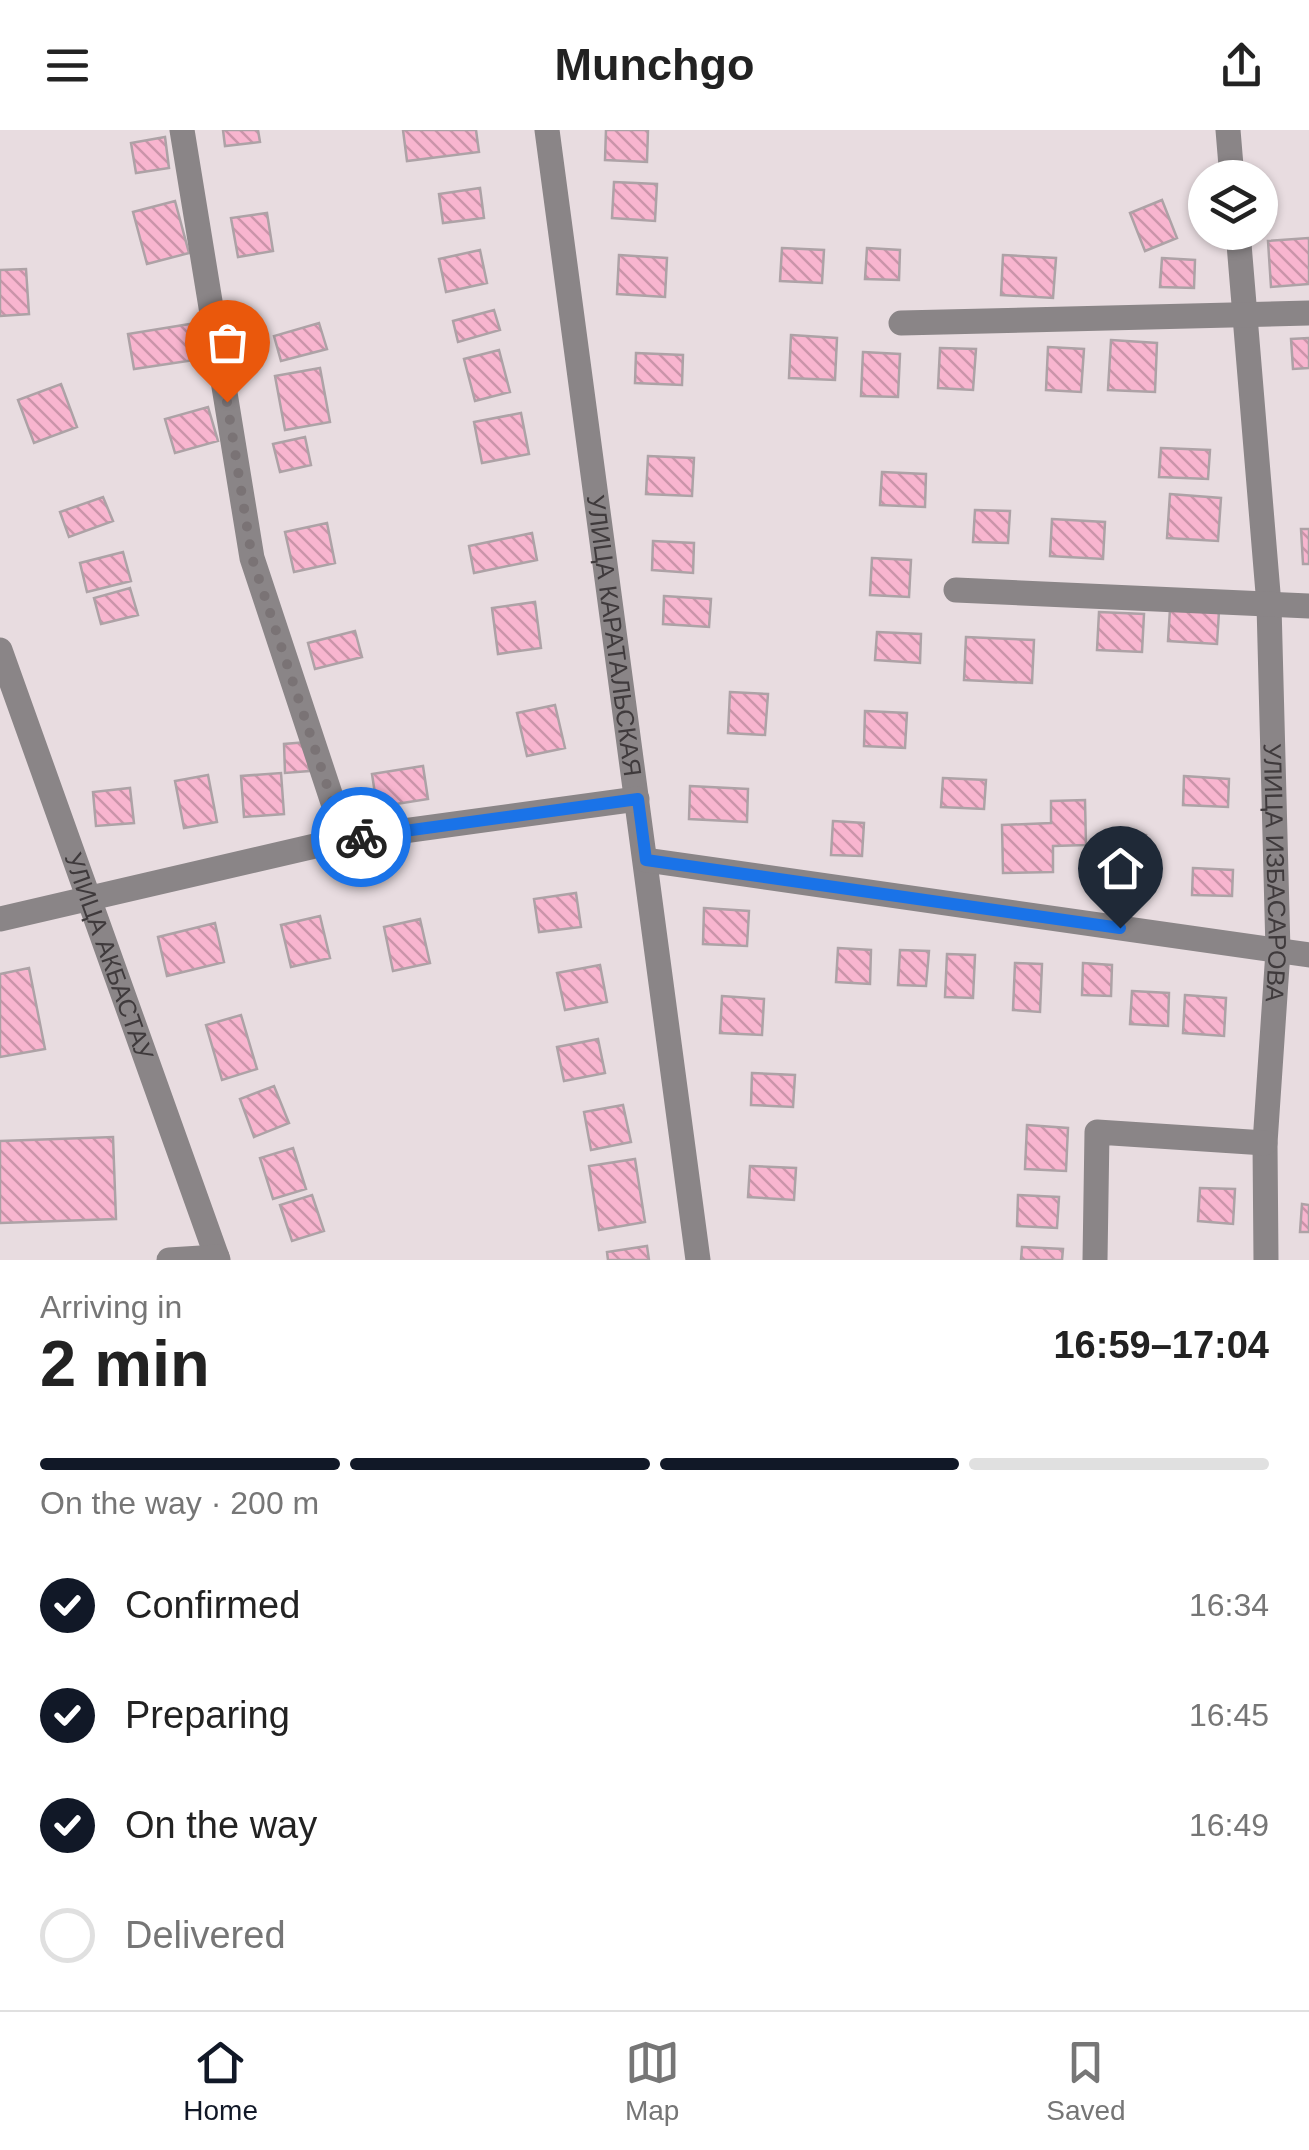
<!DOCTYPE html>
<html lang="en">
<head>
<meta charset="utf-8">
<style>
  body { margin:0; font-family:Helvetica,sans-serif; background:#f6f6f6; color:#222; height:100vh; display:flex; flex-direction:column; font-size:38px; white-space:nowrap }
  * { box-sizing:border-box; margin:0 }
  p { font-size:32px; color:#767676 }
  .icon { flex:none; width:55px; height:55px; fill:none; stroke:currentColor; stroke-width:2; stroke-linecap:round; stroke-linejoin:round }
  .map { position:relative; height:1130px; overflow:hidden }
  .details { display:flex; flex-direction:column; background:#fff; flex:1 }
  .details>* { flex:none }
  .buttons { position:absolute; left:1188px; top:30px; display:grid; gap:20px }
  .buttons a { display:grid; place-items:center; width:90px; height:90px; border-radius:50%; background:#fff; box-shadow:0 2px 8px #0004; font-size:50px }
  .pin { position:absolute; display:grid; place-items:center; width:85px; height:85px; color:#fff; margin:-102px -42px; border-radius:50% 50% 50% 0; rotate:-45deg; box-shadow:0 0 10px #0007 }
  .pin .icon { rotate:45deg }
  .courier { position:absolute; display:grid; place-items:center; width:100px; height:100px; margin:-50px; border:8px solid #1a73e8; border-radius:50%; background:#fff; color:#222; box-shadow:0 2px 12px #0007 }
  .headline em { font-style:normal; font-weight:800 }
  .headline div { display:flex; flex-direction:column-reverse }
  .headline { display:flex; align-items:center; justify-content:space-between; height:170px; padding:0 40px }
  h1 { font-size:65px; font-weight:800; line-height:75px }
  .bar { display:grid; grid-template-columns:repeat(4,1fr); gap:15px 10px; align-content:center; height:120px; padding:0 40px }
  .bar i { height:12px; border-radius:8px; background:#e0e0e0 }
  .bar .active { background:#111827 }
  .bar p { grid-column:span 4 }
  ol { padding:0 40px; list-style:none }
  li { display:flex; align-items:center; gap:30px; height:110px }
  li p { margin-inline-start:auto }
  li .icon { padding:10px; border-radius:50%; background:#111827; color:#fff; stroke-width:4 }
  li:last-child { color:#767676 }
  li i { width:55px; height:55px; border:5px solid #e0e0e0; border-radius:50% }
  header { display:flex; justify-content:space-between; align-items:center; height:130px; padding:0 40px; background:#fff; font-size:45px; font-weight:800 }
  .tab-bar { display:flex; justify-content:space-around; align-items:center; height:140px; border-top:2px solid #e0e0e0; background:#fff; font-size:28px; color:#767676 }
  .tab-bar a { display:grid; justify-items:center; gap:5px }
  .tab-bar .active { color:#111827 }
  .map>svg:first-child { display:block }
</style>
</head>
<body>
<header><svg class="icon" aria-label="menu" viewBox="0 0 24 24"><path d="M4 6h16M4 12h16M4 18h16"/></svg>Munchgo<svg class="icon" aria-label="share" viewBox="0 0 24 24"><path d="M12 15V3M7 8l5-5 5 5M5 13v7h14v-7"/></svg></header>
<div class="map">
<svg width="1309" height="1130" viewBox="0 0 1309 1130">
  <defs>
    <pattern id="building-back-hatch" width="6" height="6" patternUnits="userSpaceOnUse" patternTransform="scale(2.5)"><rect width="6" height="6" fill="#f8b5cf"/><path d="M-1 5l2 2M0 0l6 6M5-1l2 2" fill="none" stroke="#ca94a9"/></pattern>
  </defs>
  <rect width="100%" height="100%" fill="#e8dce0"/>
  <path fill="url(#building-back-hatch)" stroke="#ada2a6" stroke-width="2.5" d="M223 0H258L260 12 225 16Z
    M403 0H476L479 22 407 31Z
    M606 0H648L647 32 605 30Z
    M165 7 169 38 136 43 131 13Z
    M614 52 657 54 655 91 612 88Z
    M480 58 484 88 443 93 439 64Z
    M1162 70 1177 108 1145 121 1130 83Z
    M175 71 189 123 147 134 133 82Z
    M267 83 273 121 238 127 231 88Z
    M1309 108V154L1271 157 1268 111Z
    M782 118 824 120 822 153 780 151Z
    M867 118 900 120 899 150 865 149Z
    M480 120 487 153 446 162 439 129Z
    M619 125 667 128 665 167 617 164Z
    M1003 125 1056 128 1053 168 1001 165Z
    M1162 128 1195 130 1194 158 1160 157Z
    M26 139 29 184 0 186V140Z
    M494 180 500 200 458 212 453 191Z
    M196 193 201 229 134 239 128 204Z
    M319 193 327 219 281 231 274 206Z
    M791 205 837 208 835 250 789 248Z
    M1309 208V238L1293 239 1291 209Z
    M1111 210 1157 213 1155 262 1108 260Z
    M1048 217 1084 219 1081 262 1046 260Z
    M940 218 976 219 973 260 938 258Z
    M499 220 510 262 475 271 464 229Z
    M863 222 900 224 898 267 861 266Z
    M636 223 683 225 682 255 635 253Z
    M320 238 330 292 285 300 275 246Z
    M61 254 77 297 34 313 18 270Z
    M208 277 218 311 175 323 165 289Z
    M521 283 529 324 482 333 474 292Z
    M305 307 311 335 280 342 273 314Z
    M1161 318 1210 320 1208 349 1159 347Z
    M648 326 694 328 692 366 646 364Z
    M882 342 926 344 925 377 880 375Z
    M1170 364 1221 368 1218 411 1167 408Z
    M103 367 113 391 69 407 60 382Z
    M975 380 1010 381 1008 413 973 412Z
    M1052 389 1105 392 1103 429 1050 426Z
    M327 393 335 433 294 442 285 402Z
    M1301 399H1309V434H1303Z
    M532 403 537 430 474 443 469 416Z
    M653 411 694 413 693 443 652 440Z
    M123 422 131 451 87 462 80 433Z
    M872 428 911 430 909 467 870 465Z
    M130 458 138 485 101 494 94 468Z
    M664 466 711 469 709 497 663 494Z
    M535 472 541 518 498 524 492 478Z
    M1170 479 1219 481 1217 514 1168 511Z
    M1099 482 1144 484 1142 522 1097 520Z
    M355 501 362 527 315 539 308 513Z
    M877 502 921 504 920 533 875 530Z
    M966 507 1034 510 1032 553 964 550Z
    M730 562 768 564 765 605 728 603Z
    M555 575 565 618 527 626 517 583Z
    M865 581 907 583 905 618 864 616Z
    M307 612 309 641 285 643 284 614Z
    M423 636 428 669 377 677 372 644Z
    M281 643 284 684 244 687 241 646Z
    M208 645 217 692 184 698 175 651Z
    M1184 646 1229 649 1228 677 1183 675Z
    M943 648 986 650 984 679 941 677Z
    M690 656 748 659 747 692 689 689Z
    M130 658 134 693 96 696 93 662Z
    M1085 670 1086 715 1053 716V742L1003 743 1002 695 1051 693V671Z
    M833 691 864 693 862 726 831 725Z
    M1106 700 1146 705 1142 740 1101 735Z
    M1193 738 1233 740 1232 766 1192 765Z
    M576 763 581 797 539 802 534 769Z
    M704 778 749 781 747 816 703 814Z
    M320 786 330 828 291 837 281 795Z
    M420 789 430 833 393 841 384 797Z
    M215 793 224 832 167 846 158 807Z
    M838 818 871 820 870 854 836 852Z
    M900 820 929 821 926 856 898 855Z
    M947 824 975 825 973 868 945 867Z
    M1015 833 1042 834 1040 882 1013 880Z
    M1083 833 1112 835 1111 866 1082 865Z
    M600 835 607 872 565 880 557 843Z
    M29 838 45 919 0 927V844Z
    M1132 861 1169 863 1168 896 1130 894Z
    M1185 865 1226 868 1224 906 1183 903Z
    M722 866 764 869 762 905 720 903Z
    M241 885 257 939 222 950 206 895Z
    M598 909 605 943 564 951 557 917Z
    M752 943 795 945 793 977 751 975Z
    M274 956 289 993 254 1007 240 969Z
    M623 975 631 1012 591 1020 584 982Z
    M1027 995 1068 998 1066 1041 1025 1039Z
    M113 1007 116 1089 0 1093V1011Z
    M293 1018 306 1059 273 1069 260 1028Z
    M635 1029 645 1092 599 1100 589 1036Z
    M750 1036 796 1038 794 1070 748 1067Z
    M1200 1058 1235 1059 1233 1094 1198 1091Z
    M312 1065 324 1101 292 1111 280 1075Z
    M1018 1065 1059 1067 1057 1098 1017 1096Z
    M1302 1074 1309 1075V1102H1300Z
    M647 1116 649 1130H608L607 1122Z
    M1022 1117 1063 1119 1062 1130H1021Z"/>
  <g fill="none" stroke-linecap="round" stroke-linejoin="round">
    <g stroke="#8a8587" stroke-width="25">
      <path d="M182 0 252 428 345 709"/>
      <path id="s1" d="M547 0 698 1130"/>
      <path d="M1228 0 1232 48"/>
      <path id="s2" d="M1238 102 1269 475 1278 821 1265 1013 1266 1130"/>
      <path d="M901 193 1309 183"/>
      <path d="M956 460 1309 476"/>
      <path id="s3" d="M0 520 218 1130"/>
      <path d="M646 730 1309 825"/>
      <path d="M0 789 345 709 637 669"/>
      <path d="M169 1130 217 1127"/>
      <path d="M1095 1130 1097 1002 1265 1013"/>
    </g>
  </g>
  <g fill="none" stroke-linecap="round" stroke-linejoin="round">
    <path stroke="#7a7375" stroke-width="10" stroke-dasharray="0 18" d="M227 272 252 428 345 710 361 707"/>
    <path stroke="#1a73e8" stroke-width="12" d="M361 707 638 669 646 730 1120 798"/>
  </g>
  <g text-anchor="middle" dominant-baseline="central" stroke-width="10" stroke-linejoin="round" paint-order="stroke">
    <g font-size="25" fill="#3f3a3c" stroke="#f6e9ee">
      <text stroke="none"><textPath href="#s1" startOffset="510">УЛИЦА КАРАТАЛЬСКАЯ</textPath></text>
      <text stroke="none"><textPath href="#s2" startOffset="642">УЛИЦА ИЗБАСАРОВА</textPath></text>
      <text stroke="none"><textPath href="#s3" startOffset="325">УЛИЦА АКБАСТАУ</textPath></text>
    </g>
  </g>
</svg>
<div class="buttons">
<a><svg class="icon" aria-label="layers" viewBox="0 0 24 24"><path d="M12 4l9 5-9 5-9-5zM3 14l9 5 9-5"/></svg></a>
</div>
<div class="pin" style="left:227px;top:272px;background:#ea580c"><svg class="icon" aria-label="bag" viewBox="0 0 24 24"><path d="M5 8h14l-1 12H6zM9 8a3 3 0 0 1 6 0"/></svg></div>
<div class="pin" style="left:1120px;top:798px;background:#1f2937"><svg class="icon" aria-label="home" viewBox="0 0 24 24"><path d="M3 11l9-7 9 7M6 9v11h12V9"/></svg></div>
<div class="courier" style="left:361px;top:707px"><svg class="icon" aria-label="bike" viewBox="0 0 24 24"><circle cx="6" cy="16" r="4"/><circle cx="18" cy="16" r="4"/><path d="M6 16l4-8h5l3 8M10 8l3 8H6M13 5h3"/></svg></div>
</div>
<section class="details">
<div class="headline"><div><h1>2 min</h1><p>Arriving in</p></div><em>16:59–17:04</em></div>
<div class="bar"><i class="active"></i><i class="active"></i><i class="active"></i><i></i><p>On the way · 200 m</p></div>
<ol>
<li><svg class="icon" aria-label="check" viewBox="0 0 24 24"><path d="M5 12l5 5 9-10"/></svg>Confirmed<p>16:34</p></li>
<li><svg class="icon" aria-label="check" viewBox="0 0 24 24"><path d="M5 12l5 5 9-10"/></svg>Preparing<p>16:45</p></li>
<li><svg class="icon" aria-label="check" viewBox="0 0 24 24"><path d="M5 12l5 5 9-10"/></svg>On the way<p>16:49</p></li>
<li><i></i>Delivered</li>
</ol>
</section>
<nav class="tab-bar">
<a class="active"><svg class="icon" aria-label="home" viewBox="0 0 24 24"><path d="M3 11l9-7 9 7M6 9v11h12V9"/></svg>Home</a>
<a><svg class="icon" aria-label="map" viewBox="0 0 24 24"><path d="M3 6l6-2 6 2 6-2v14l-6 2-6-2-6 2zM9 4v14M15 6v14"/></svg>Map</a>
<a><svg class="icon" aria-label="saved" viewBox="0 0 24 24"><path d="M7 4h10v16l-5-4-5 4z"/></svg>Saved</a>
</nav>
</body>
</html>
